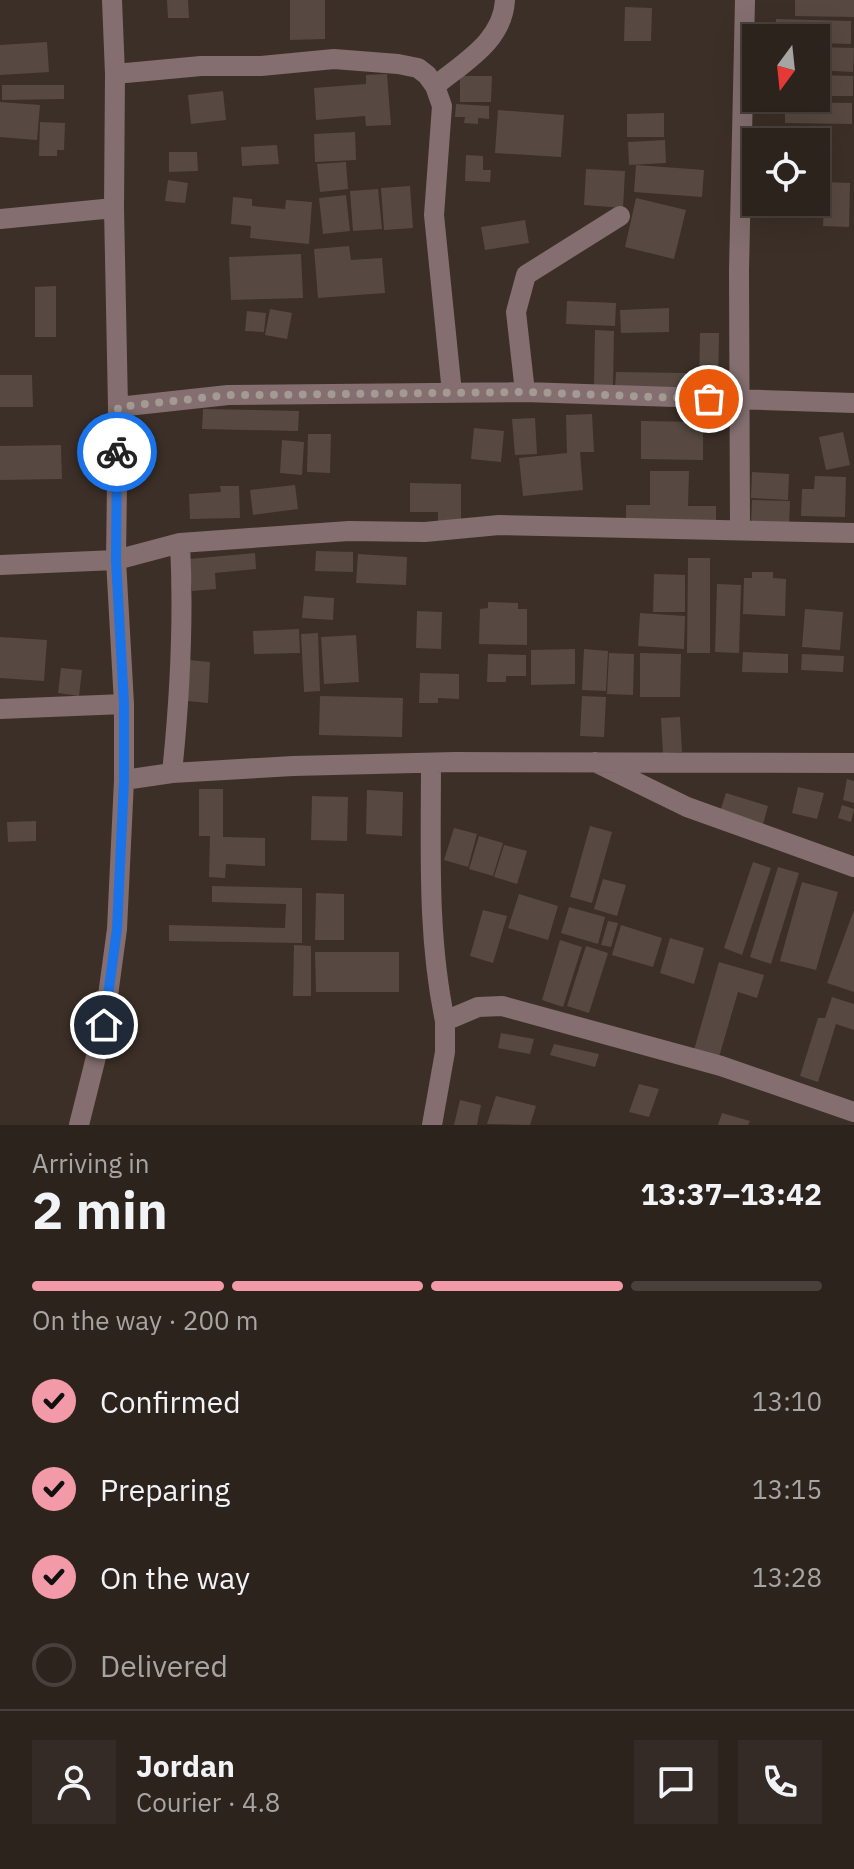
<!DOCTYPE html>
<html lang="en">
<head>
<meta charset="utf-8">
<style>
  body { margin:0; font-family:"IBM Plex Sans",sans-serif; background:#352b26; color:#f1f3f6; height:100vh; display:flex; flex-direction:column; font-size:30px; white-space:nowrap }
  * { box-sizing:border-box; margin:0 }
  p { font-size:26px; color:#a7a4a4 }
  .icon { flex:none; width:44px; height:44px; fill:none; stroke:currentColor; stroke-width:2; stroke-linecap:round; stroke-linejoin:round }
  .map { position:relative; height:1125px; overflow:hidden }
  .side { display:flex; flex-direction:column; background:#2d231d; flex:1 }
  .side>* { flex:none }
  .needle { width:52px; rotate:195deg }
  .fabs { position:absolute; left:742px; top:24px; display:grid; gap:16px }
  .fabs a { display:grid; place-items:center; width:88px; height:88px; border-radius:0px; background:#2d231d; box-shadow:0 8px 32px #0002,0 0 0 2px #48403b; font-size:40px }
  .pin { position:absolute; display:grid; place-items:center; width:68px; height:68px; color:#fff; margin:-34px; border:4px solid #fff; border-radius:50%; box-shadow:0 2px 8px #0007 }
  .courier { position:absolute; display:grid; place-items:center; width:80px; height:80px; margin:-40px; border:6px solid #1a73e8; border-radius:50%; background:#fff; color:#222; box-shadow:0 2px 10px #0007 }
  .head em { font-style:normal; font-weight:700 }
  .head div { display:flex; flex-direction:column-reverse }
  .head { display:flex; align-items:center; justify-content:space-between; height:136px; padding:0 32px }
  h1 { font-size:52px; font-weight:700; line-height:60px }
  .bar { display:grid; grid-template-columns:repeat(4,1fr); gap:12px 8px; align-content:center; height:96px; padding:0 32px }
  .bar i { height:10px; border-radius:6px; background:#48403b }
  .bar .current { background:#f39aa8 }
  .bar p { grid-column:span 4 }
  .line { display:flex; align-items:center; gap:20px; padding:0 32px; border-top:2px solid #48403b }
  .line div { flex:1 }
  .round { display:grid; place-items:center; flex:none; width:84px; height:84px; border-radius:0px; background:#352b26 }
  ol { padding:0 32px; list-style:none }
  li { display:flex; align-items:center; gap:24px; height:88px }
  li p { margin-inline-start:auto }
  li .icon { padding:8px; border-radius:50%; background:#f39aa8; color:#111; stroke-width:4 }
  li:last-child { color:#a7a4a4 }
  li i { width:44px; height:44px; border:4px solid #48403b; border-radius:50% }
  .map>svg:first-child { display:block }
</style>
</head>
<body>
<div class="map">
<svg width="854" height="1125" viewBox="0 0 854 1125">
  <rect width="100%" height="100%" fill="#3c2f27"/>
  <path fill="#574941" d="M167 0H188L189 18H168Z
    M290 0H325V39L290 40Z
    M795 0H854V17L795 16Z
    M625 7 652 8 651 41H624Z
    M776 19 851 21V44L816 43V38H775Z
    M47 42 49 72 0 75V45Z
    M817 47 854 48 853 72 816 70Z
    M387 74 391 125 366 126 365 116 316 120 314 88 366 84V75Z
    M816 75 853 76V96H816Z
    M460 76H492L491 102H460Z
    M2 85H64V99L2 100Z
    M223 91 226 120 191 124 188 95Z
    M0 102 40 105 37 140 0 137Z
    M785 102 852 103V124L785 123Z
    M456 104 489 106V119L478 118V124L464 123 465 117H455Z
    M498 110 564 115 561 157 495 153Z
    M664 113V137H627V114Z
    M40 122 65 123 64 150H57V156H39Z
    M355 132 356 160 315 162 314 134Z
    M665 140 666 163 629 165 628 142Z
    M277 145 279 164 242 166 241 147Z
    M169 152H197L198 171 169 172Z
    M466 155 483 156V170H491L490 182 465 181Z
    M346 162 348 189 320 192 317 164Z
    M636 165 704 170 702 197 634 192Z
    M586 169 625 171 623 208 584 205Z
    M168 180 188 183 185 203 165 201Z
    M825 182 850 183 849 227 823 226Z
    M410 186 413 228 384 230 381 188Z
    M378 189 382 229 353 231 350 191Z
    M346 195 350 231 323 234 319 198Z
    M233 197 252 199V206L285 209 286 200 312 202 309 244 250 238 251 226 231 224Z
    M636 198 686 210 674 259 625 247Z
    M525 220 529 243 485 250 481 227Z
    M349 246 351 260 382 258 385 293 318 298 314 249Z
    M301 254 303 298 231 300 229 257Z
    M56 286V337H35V287Z
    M567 301 616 303 615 326 566 324Z
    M669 308V332L621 333 620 310Z
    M270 309 292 313 287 339 265 335Z
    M247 311 266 313 264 332 245 331Z
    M595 330 614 331 613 387 594 386Z
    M700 333H719L718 389H699Z
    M616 372 686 373V389L615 388Z
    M0 375H32L33 407H0Z
    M203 409 299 411 298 431 202 429Z
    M592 414 594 452H580L583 490 523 496 519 458 567 453 566 415Z
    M535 418 537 454 515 455 512 419Z
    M641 421 703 422V460L641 459Z
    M474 428 504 431 501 462 471 459Z
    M843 432 850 465 826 470 819 437Z
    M308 434H331L330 473 307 472Z
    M282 440 304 442 302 475 280 473Z
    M61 445 62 479 0 480V446Z
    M650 471H689L688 506H716V522L626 521V505H650Z
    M752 472 789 474 788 500 751 498Z
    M815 476 846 477 845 517 801 516 802 489H814Z
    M410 483 461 484V522H438V512H410Z
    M295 485 298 509 253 515 250 490Z
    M220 486H239L240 518 190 519 189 494 221 492Z
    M752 500 790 501 789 527 751 526Z
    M316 551 353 552V572L315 571Z
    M255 553 256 569 215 573 216 589 192 591 189 559Z
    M358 554 407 557 406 585 356 583Z
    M688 558H710V653H687Z
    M752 572H773V578L786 579 785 616 743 614 744 578H752Z
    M654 574 685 575V612H653Z
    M717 584 741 585 739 653 715 652Z
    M304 596 334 598 333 620 302 618Z
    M488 602 518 603V609H527V645L479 644 480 609 488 608Z
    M805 609 843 612 840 650 802 647Z
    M417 611 442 612 441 649 416 648Z
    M640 613 685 616 684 649 638 646Z
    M299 629 300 653 254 654 253 631Z
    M318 633 320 691 304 692 301 634Z
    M356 635 359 682 324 684 321 637Z
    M0 637 47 640 44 681 0 678Z
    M575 649V684L531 685V650Z
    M584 649 608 651 606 691 582 690Z
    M743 652 788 654V673L742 672Z
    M609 653 634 654 633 695 607 694Z
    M640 653 681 654 680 697H640Z
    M488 654 526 655V676H506V682H487Z
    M802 654 844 656 843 672 801 670Z
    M189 660 210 662 208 703 187 701Z
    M61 668 82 670 79 696 58 693Z
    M420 673 459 674V699L438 698V703H419Z
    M320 696 403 698 402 737 319 735Z
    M582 696 606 697 604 737 580 736Z
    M680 717 682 752 663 753 661 718Z
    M847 779 854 781V803L843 800Z
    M798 787 824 793 817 819 792 813Z
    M199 789H223V837L265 838V866L226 864 225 878 209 877 210 836H199Z
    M367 790 403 792 402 836 366 834Z
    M726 793 768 806 762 828 719 815Z
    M312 796 348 797 347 841 311 840Z
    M842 805 854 809 851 822 838 818Z
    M36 821V841L8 842 7 822Z
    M590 826 612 832 592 903 570 897Z
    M454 828 477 834 468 867 444 860Z
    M479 836 503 843 493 876 469 869Z
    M504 845 527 851 517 884 494 877Z
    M753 862 771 868 742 955 724 948Z
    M778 867 799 873 771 964 750 957Z
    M603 879 626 885 617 916 594 909Z
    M802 882 838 892 816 970 780 961Z
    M212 886 302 888V943L169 941V925L285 928 286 904 212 902Z
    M316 893 344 894V940H315Z
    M519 894 558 906 548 940 508 928Z
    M569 907 605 917 598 944 561 933Z
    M483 910 507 916 493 963 470 956Z
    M854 910V992L827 983Z
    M608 921 618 923 611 947 601 945Z
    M621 925 662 938 653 967 612 955Z
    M670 938 704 948 694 984 660 973Z
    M560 940 582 947 563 1007 542 1000Z
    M294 945 311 946V996H293Z
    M586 946 608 953 589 1013 567 1006Z
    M315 952H399V992H316Z
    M719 962 764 975 757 998 738 992 719 1057 694 1050Z
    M832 997 854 1004V1030L836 1024 818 1082 800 1076 818 1018H825Z
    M501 1033 534 1039 530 1054 498 1048Z
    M554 1044 599 1054 595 1067 550 1055Z
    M639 1084 659 1089 649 1117 629 1112Z
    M496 1096 536 1106 530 1125 487 1124Z
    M460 1100 481 1105 477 1125H454Z
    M722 1113 750 1121 748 1125H718Z"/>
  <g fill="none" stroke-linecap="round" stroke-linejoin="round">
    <path stroke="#846e6f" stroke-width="20" d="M115 74 201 66H261L334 59 398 64 418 68 427 75 435 86 442 106 434 215 452 393
      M435 86C464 62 503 41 505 0
      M0 219 114 208
      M525 392 516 312 526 275 620 216
      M118 407 228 395 525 392 854 403
      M740 530 739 270 745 0
      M0 565 116 560 180 543 349 531 425 532 499 525 854 533
      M0 709 124 704
      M595 762 687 807 854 867
      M431 763C431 849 427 936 445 1021
      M172 773C180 696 184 620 180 543
      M124 780 172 773 293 766 455 762 854 763
      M79 1125 104 1025 117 929 124 780V704L116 560 118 407 114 208 115 74 112 0
      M432 1125 445 1052V1021L478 1007 502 1006 721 1066 854 1112"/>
  </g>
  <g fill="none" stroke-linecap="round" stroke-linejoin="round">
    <path stroke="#a39a94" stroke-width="8" stroke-dasharray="0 14.4" d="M117 452 118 407 228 395H256L525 392 709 399"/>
    <path stroke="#1a73e8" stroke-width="10" d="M104 1025 117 929 124 780V704L116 560 117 452"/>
  </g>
</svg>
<div class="fabs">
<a><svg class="needle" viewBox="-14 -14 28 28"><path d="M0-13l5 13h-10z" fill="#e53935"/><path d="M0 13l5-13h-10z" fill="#a7a4a4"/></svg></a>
<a><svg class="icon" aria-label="locate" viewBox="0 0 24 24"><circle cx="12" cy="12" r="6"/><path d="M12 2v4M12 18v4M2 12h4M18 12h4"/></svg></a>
</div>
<div class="pin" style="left:709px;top:399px;background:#ea580c"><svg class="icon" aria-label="bag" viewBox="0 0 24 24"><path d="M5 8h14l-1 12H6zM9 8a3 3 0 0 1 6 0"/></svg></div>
<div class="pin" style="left:104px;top:1025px;background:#1f2937"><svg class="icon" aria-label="home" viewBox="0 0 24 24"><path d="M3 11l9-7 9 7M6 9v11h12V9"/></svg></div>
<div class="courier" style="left:117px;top:452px"><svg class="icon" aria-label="bike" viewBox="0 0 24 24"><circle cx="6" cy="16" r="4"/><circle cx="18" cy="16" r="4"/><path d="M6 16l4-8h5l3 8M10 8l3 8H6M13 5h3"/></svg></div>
</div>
<section class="side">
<div class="head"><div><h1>2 min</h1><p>Arriving in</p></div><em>13:37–13:42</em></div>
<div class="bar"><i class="current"></i><i class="current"></i><i class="current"></i><i></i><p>On the way · 200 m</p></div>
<ol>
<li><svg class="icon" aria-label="check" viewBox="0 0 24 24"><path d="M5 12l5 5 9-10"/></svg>Confirmed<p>13:10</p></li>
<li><svg class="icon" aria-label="check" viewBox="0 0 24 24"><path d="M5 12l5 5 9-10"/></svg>Preparing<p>13:15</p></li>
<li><svg class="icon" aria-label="check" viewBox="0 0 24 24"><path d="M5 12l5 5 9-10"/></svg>On the way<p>13:28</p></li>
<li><i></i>Delivered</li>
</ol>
<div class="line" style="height:144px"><a class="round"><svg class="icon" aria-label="person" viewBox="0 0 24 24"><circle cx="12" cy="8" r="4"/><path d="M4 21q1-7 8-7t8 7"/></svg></a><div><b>Jordan</b><p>Courier · 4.8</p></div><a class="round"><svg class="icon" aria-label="chat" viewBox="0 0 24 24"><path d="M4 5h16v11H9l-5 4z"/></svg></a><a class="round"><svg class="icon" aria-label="phone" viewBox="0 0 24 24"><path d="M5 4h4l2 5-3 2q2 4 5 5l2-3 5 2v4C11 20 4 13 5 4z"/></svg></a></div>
</section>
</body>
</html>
